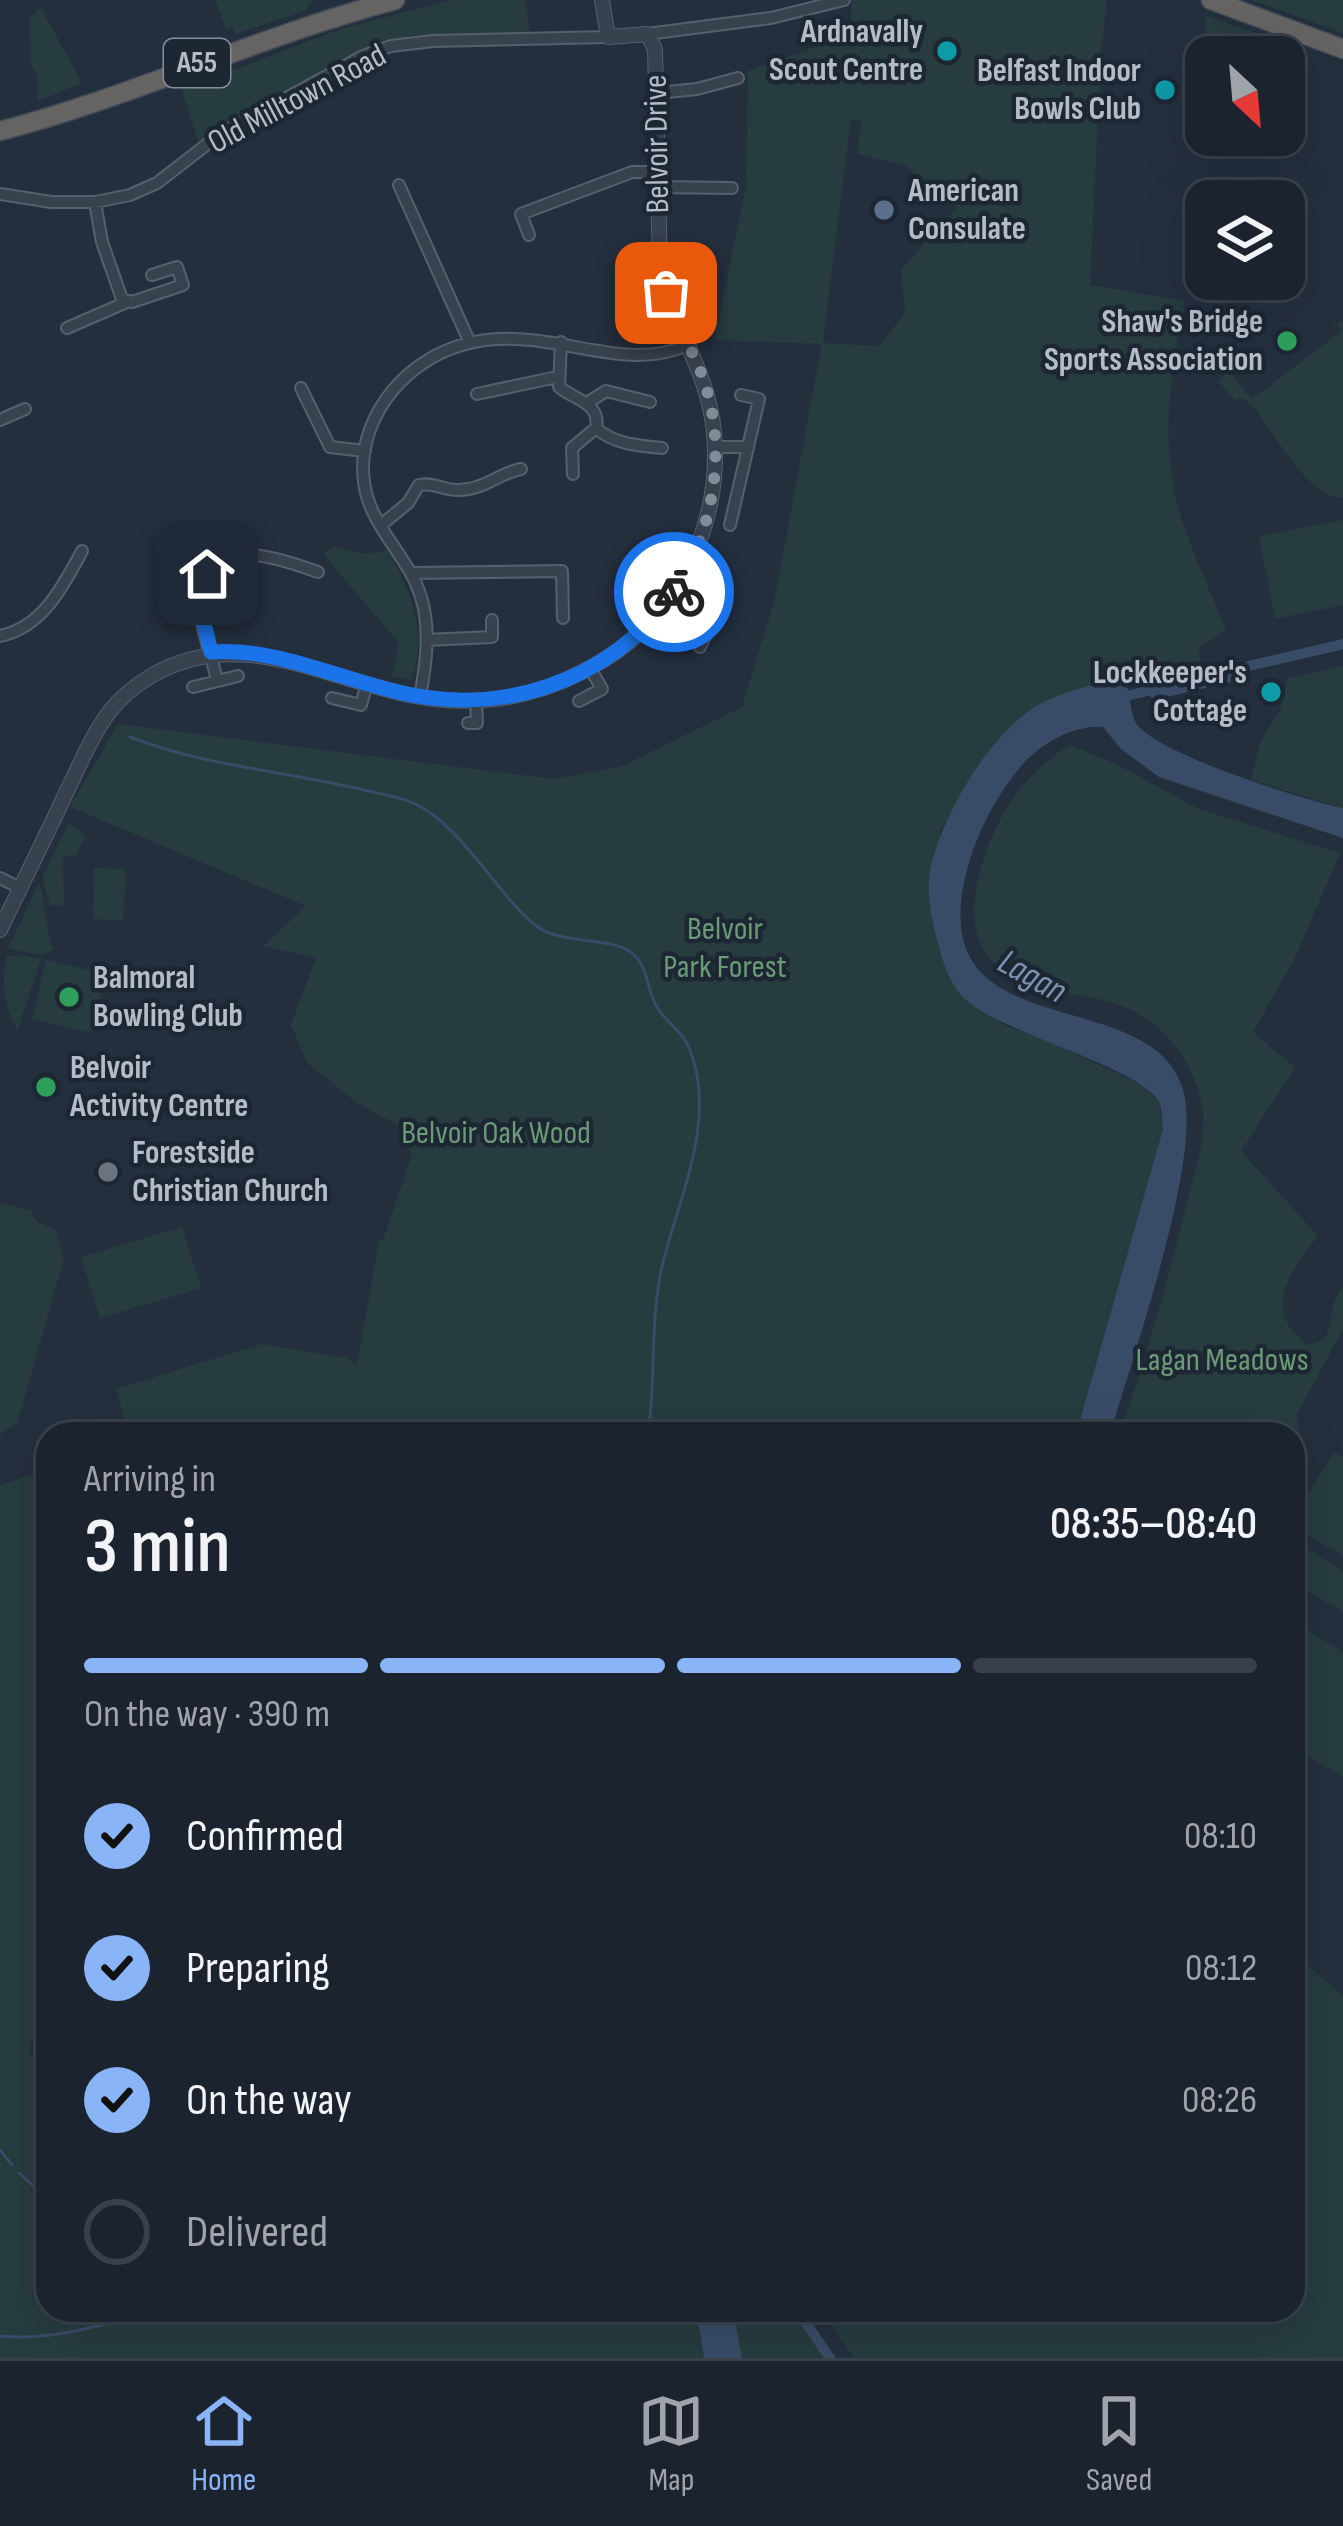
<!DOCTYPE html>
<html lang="en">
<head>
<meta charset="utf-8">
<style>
  body { margin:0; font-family:"Sofia Sans Condensed",sans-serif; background:#282f3a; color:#f1f3f6; height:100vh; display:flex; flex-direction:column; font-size:45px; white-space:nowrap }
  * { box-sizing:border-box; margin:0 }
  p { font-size:39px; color:#a0a4aa }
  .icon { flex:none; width:66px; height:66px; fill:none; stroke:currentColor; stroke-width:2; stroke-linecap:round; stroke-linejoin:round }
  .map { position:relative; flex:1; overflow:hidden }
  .sheet { position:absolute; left:36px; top:1422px; width:1269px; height:900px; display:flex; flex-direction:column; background:#1b232e; border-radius:36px; box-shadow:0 12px 48px #0002,0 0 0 3px #39404a }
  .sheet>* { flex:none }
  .needle { width:78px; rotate:154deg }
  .fabs { position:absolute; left:1185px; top:36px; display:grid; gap:24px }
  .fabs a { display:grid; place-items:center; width:120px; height:120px; border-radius:24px; background:#1b232e; box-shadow:0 12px 48px #0002,0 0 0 3px #39404a; font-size:60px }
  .pin { position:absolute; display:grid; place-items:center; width:102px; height:102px; color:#fff; margin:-51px; border-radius:24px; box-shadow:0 6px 18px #0006 }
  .courier { position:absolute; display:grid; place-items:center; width:120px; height:120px; margin:-60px; border:9px solid #1a73e8; border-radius:50%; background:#fff; color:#222; box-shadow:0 3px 15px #0007 }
  .overview em { font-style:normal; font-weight:600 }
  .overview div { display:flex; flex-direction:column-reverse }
  .overview { display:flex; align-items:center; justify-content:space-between; height:204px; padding:0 48px }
  h1 { font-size:78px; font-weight:600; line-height:90px }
  .bar { display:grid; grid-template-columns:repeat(4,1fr); gap:18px 12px; align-content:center; height:144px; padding:0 48px }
  .bar i { height:15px; border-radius:9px; background:#39404a }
  .bar .selected { background:#8ab4f8 }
  .bar p { grid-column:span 4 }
  ol { padding:0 48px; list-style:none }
  li { display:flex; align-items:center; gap:36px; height:132px }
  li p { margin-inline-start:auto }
  li .icon { padding:12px; border-radius:50%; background:#8ab4f8; color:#111; stroke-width:4 }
  li:last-child { color:#a0a4aa }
  li i { width:66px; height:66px; border:6px solid #39404a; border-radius:50% }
  .tab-bar { display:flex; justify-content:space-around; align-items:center; height:168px; border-top:3px solid #39404a; background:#1b232e; font-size:33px; color:#a0a4aa }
  .tab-bar a { display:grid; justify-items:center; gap:6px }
  .tab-bar .selected { color:#8ab4f8 }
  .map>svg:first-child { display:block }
</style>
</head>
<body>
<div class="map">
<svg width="1343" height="2358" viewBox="0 0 1343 2358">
  <rect width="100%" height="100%" fill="#242f3e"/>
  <path fill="#263c3f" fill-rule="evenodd" d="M215 0H313L305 11 235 34 232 27 226 29Z
    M451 0H525L530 34 414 37 390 42 199 145 182 90 340 29Z
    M852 0H1107L1101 51 1090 285 1185 301C1173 362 1162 421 1173 484 1181 531 1209 586 1226 631L1198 647 1201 670 1127 687 1098 683 1037 706 999 739 941 829 934 928 1003 1025 1046 1040 1142 1085 1159 1102 1163 1129 1076 1434H119L128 1430 116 1389 262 1344 347 1358 357 1366 379 1240H383L412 1155 401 1127 356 1102 307 1063 291 1025 316 958 263 946 306 906 70 807 118 724 553 779 620 767 742 707 774 602 822 344 714 340 746 187 748 71 849 35ZM851 120 861 121 857 154 906 166 957 208 901 270 905 313 879 346 823 343Z
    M1251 0H1343V33Z
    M41 8 82 83 38 101V76L31 65 30 18Z
    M1204 15 1280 42 1265 57H1209Z
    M1343 320V497C1312 503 1272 431 1254 407L1242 398 1235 400 1219 382 1228 370 1252 399 1342 331 1337 324Z
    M1343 520V605L1275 619 1259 536Z
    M333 547 366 554 387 550C411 590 429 634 411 680L392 676 399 643 323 554Z
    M1343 666V808L1251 780 1261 740 1280 711 1288 678Z
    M1070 745 1118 765 1199 809 1340 853 1294 960 1253 1032 1295 1068 1241 1151 1318 1236C1290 1271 1260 1311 1308 1345L1325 1339C1333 1320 1330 1302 1343 1286V1329L1297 1414 1305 1482 1293 1501V1434H1120C1145 1359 1168 1283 1186 1206 1193 1178 1205 1146 1203 1117 1203 1106 1199 1091 1195 1081 1183 1050 1159 1023 1129 1009 1103 997 1076 996 1049 989 973 971 963 926 984 858 999 811 1027 771 1070 745Z
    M69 823 85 836 75 856 63 857 64 906 50 905 42 878Z
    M94 868 126 869 123 921 93 919Z
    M39 883C47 905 44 929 54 950L38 955 8 948Z
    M23 955 41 959 17 1031C5 1004 0 983 7 956Z
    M46 960 106 974 92 1033 32 1019Z
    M0 1203 31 1210 36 1221 56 1231 64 1258 17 1424 0 1434Z
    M182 1227 201 1288 100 1318 81 1257Z
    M1334 1452 1343 1457V1556L1293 1526V1519Z
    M48 1470V2022L33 2039 28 2055 48 2061V2310H390L450 2323 486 2310H695L704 2358H0V1485Z
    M1293 1540 1343 1571V1612L1293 1582Z
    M1293 1621 1343 1652V1777L1293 1747Z
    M1293 1953 1343 1996V2358H854L822 2310H1293Z
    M733 2310H792L826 2358H742Z"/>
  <path fill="#394c67" d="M1233 662 1236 677 1231 682 1153 700 1147 691 1151 683Z
    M1098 683 1127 687C1131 698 1130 713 1136 723 1156 754 1304 800 1343 808V838L1159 777 1121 749 1103 727C1070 725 1037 746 1017 771 988 807 965 858 961 903 948 1044 1153 986 1183 1090 1203 1156 1134 1352 1113 1425L1110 1434H1076L1163 1129C1162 1121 1162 1108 1159 1102 1140 1067 1004 1034 966 1000 950 986 943 963 938 943 932 922 926 893 930 871 941 816 989 734 1038 705 1056 695 1078 689 1098 683Z
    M696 2310H733L742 2358H704Z"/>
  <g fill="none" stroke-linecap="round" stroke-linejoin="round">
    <path stroke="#394c67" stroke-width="3" d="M130 737C204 766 284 771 360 789 378 794 397 796 413 803 460 823 495 892 535 925 562 947 617 934 636 957 649 972 647 991 657 1007 666 1022 684 1033 690 1050 718 1123 677 1200 661 1271 650 1326 656 1380 648 1434
      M0 2150 12 2165
      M19 2173 48 2199
      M254 2310 266 2316 283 2310
      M0 2336C56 2342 110 2321 164 2310"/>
    <path stroke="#394c67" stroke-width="10" d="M1223 672 1343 644
      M1119 698 1159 688
      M797 2310 830 2358"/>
    <defs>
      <path id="minor" d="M647 34 771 18 844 0
        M657 93 697 89 738 78
        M399 185 470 343
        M658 187 732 188
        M0 194 51 202H95L130 195 157 183 219 135 363 56 391 46 433 41 608 37
        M95 202 102 242 122 299 132 302 183 285 177 267 152 275
        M529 235 521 214 632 172H657
        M67 328 127 302
        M561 342 559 387C575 400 601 403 596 428L572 448 573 474
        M301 388 330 447 365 451
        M477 394 557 377
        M741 395 759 399 748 447
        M587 403 606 391 650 402
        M0 420 25 409
        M596 428C613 444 640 446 662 448
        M715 447H748L730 525
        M381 525 408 503 419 485C434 482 443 490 457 490 482 491 499 473 521 469
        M411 573 562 571 563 618
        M674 591 714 617 700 647
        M0 636C43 627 63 586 82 551
        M426 640 492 637V620
        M217 681C212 655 198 623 199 596 202 529 283 560 318 572
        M193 687 238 676
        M420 697C426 664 431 629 421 597 412 567 390 545 376 518 344 460 375 392 428 360 521 304 612 381 687 345
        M332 698 361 705 367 683
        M579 701 602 689 590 668
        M468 723H477L476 700
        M0 878 20 888"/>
      <path id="tertiary" d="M0 930C22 884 45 838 67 791 80 764 92 735 110 711 121 697 136 685 151 676 239 624 325 679 414 696 472 707 530 699 582 672 612 657 639 637 660 611 700 560 720 497 714 433 709 374 674 327 660 270L655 49 647 34 608 37 602 0"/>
      <path id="trunk" d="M1211 0 1343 49
        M0 131C134 96 260 36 395 0"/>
    </defs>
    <use href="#minor" stroke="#565f6c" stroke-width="14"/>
    <use href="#tertiary" stroke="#565f6c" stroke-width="16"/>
    <use href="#trunk" stroke="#434c59" stroke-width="21"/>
    <use href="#minor" stroke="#38414e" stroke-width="10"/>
    <use href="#tertiary" stroke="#38414e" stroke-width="14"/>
    <use href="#trunk" stroke="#656462" stroke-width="18"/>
  </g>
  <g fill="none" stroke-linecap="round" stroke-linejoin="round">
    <path stroke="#828b98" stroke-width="12" stroke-dasharray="0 21.6" d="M666 293C675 324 693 349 703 378 728 448 714 531 674 592"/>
    <path stroke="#1a73e8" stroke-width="15" d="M207 574 199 602 211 652C269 647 334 676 390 690 497 719 609 684 674 592"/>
  </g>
  <g fill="#0f9aa8" stroke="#1d2633" stroke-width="4.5">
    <circle cx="947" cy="51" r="12"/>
    <circle cx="1165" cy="90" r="12"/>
    <circle cx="1271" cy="692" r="12"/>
  </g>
  <circle fill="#5c6f8a" stroke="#1d2633" stroke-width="4.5" cx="884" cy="210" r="12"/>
  <g fill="#2e9e5b" stroke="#1d2633" stroke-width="4.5">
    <circle cx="1287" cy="341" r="12"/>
    <circle cx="69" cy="997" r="12"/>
    <circle cx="46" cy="1087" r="12"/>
  </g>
  <circle fill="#6b7280" stroke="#1d2633" stroke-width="4.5" cx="108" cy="1172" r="12"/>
  <g text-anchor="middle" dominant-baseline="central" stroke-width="9" stroke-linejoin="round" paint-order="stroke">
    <rect fill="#1d2633" stroke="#878f9c" stroke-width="3" x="164" y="39" width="66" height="48" rx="9"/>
    <g font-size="30" font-weight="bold" fill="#b4bcc9">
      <text x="197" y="63">A55</text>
    </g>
    <g font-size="33" font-weight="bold" fill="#b4bcc9" stroke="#1d2633" text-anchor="end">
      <text x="923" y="32">Ardnavally<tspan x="923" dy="38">Scout Centre</tspan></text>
      <text x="1141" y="71">Belfast Indoor<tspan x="1141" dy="38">Bowls Club</tspan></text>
      <text x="908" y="191" text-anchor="start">American<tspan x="908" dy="38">Consulate</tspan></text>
      <text x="1263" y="322">Shaw's Bridge<tspan x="1263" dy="38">Sports Association</tspan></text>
      <text x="1247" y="673">Lockkeeper's<tspan x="1247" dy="38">Cottage</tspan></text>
      <text x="93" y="978" text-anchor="start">Balmoral<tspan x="93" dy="38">Bowling Club</tspan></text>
      <text x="70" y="1068" text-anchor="start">Belvoir<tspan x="70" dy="38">Activity Centre</tspan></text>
      <text x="132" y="1153" text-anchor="start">Forestside<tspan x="132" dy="38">Christian Church</tspan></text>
    </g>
    <g font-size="33" fill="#b4bcc9" stroke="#1d2633">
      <text transform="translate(297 99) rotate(-28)">Old Milltown Road</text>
      <text transform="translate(657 144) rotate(-91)">Belvoir Drive</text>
    </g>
    <g font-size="33" fill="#6b9a76" stroke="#1d2633">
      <text x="725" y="929">Belvoir<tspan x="725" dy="38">Park Forest</tspan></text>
      <text x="496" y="1133">Belvoir Oak Wood</text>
      <text x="1222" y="1360">Lagan Meadows</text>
    </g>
    <g font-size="36" font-style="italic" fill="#7c92b1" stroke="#1d2633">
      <text transform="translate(1032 977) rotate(29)">Lagan</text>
    </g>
  </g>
</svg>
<div class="fabs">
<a><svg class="needle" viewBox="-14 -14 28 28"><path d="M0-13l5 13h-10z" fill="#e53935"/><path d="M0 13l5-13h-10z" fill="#a0a4aa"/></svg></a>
<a><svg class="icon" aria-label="layers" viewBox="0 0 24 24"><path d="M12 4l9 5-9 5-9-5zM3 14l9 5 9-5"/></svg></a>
</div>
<div class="pin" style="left:666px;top:293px;background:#ea580c"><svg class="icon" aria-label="bag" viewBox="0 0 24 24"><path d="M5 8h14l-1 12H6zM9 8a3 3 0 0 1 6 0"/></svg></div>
<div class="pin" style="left:207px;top:574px;background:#1f2937"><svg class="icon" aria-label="home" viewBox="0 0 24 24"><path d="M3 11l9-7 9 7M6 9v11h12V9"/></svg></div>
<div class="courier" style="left:674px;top:592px"><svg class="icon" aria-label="bike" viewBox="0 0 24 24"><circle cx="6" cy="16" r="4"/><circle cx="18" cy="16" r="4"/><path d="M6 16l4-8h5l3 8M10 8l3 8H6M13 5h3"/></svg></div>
<section class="sheet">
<div class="overview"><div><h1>3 min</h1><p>Arriving in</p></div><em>08:35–08:40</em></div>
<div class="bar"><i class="selected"></i><i class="selected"></i><i class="selected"></i><i></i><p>On the way · 390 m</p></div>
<ol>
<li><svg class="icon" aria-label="check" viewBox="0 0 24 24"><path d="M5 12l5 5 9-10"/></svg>Confirmed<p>08:10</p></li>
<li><svg class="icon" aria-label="check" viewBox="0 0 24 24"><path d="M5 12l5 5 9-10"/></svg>Preparing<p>08:12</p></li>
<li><svg class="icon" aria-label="check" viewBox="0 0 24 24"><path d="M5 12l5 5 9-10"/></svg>On the way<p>08:26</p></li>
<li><i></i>Delivered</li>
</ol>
</section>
</div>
<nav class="tab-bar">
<a class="selected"><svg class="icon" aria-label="home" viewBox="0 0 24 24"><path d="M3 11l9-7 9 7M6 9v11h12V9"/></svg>Home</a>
<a><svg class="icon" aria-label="map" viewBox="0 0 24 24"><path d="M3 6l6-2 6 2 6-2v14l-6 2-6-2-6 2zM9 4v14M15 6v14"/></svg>Map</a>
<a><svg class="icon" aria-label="saved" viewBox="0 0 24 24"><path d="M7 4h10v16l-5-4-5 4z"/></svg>Saved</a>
</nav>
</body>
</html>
